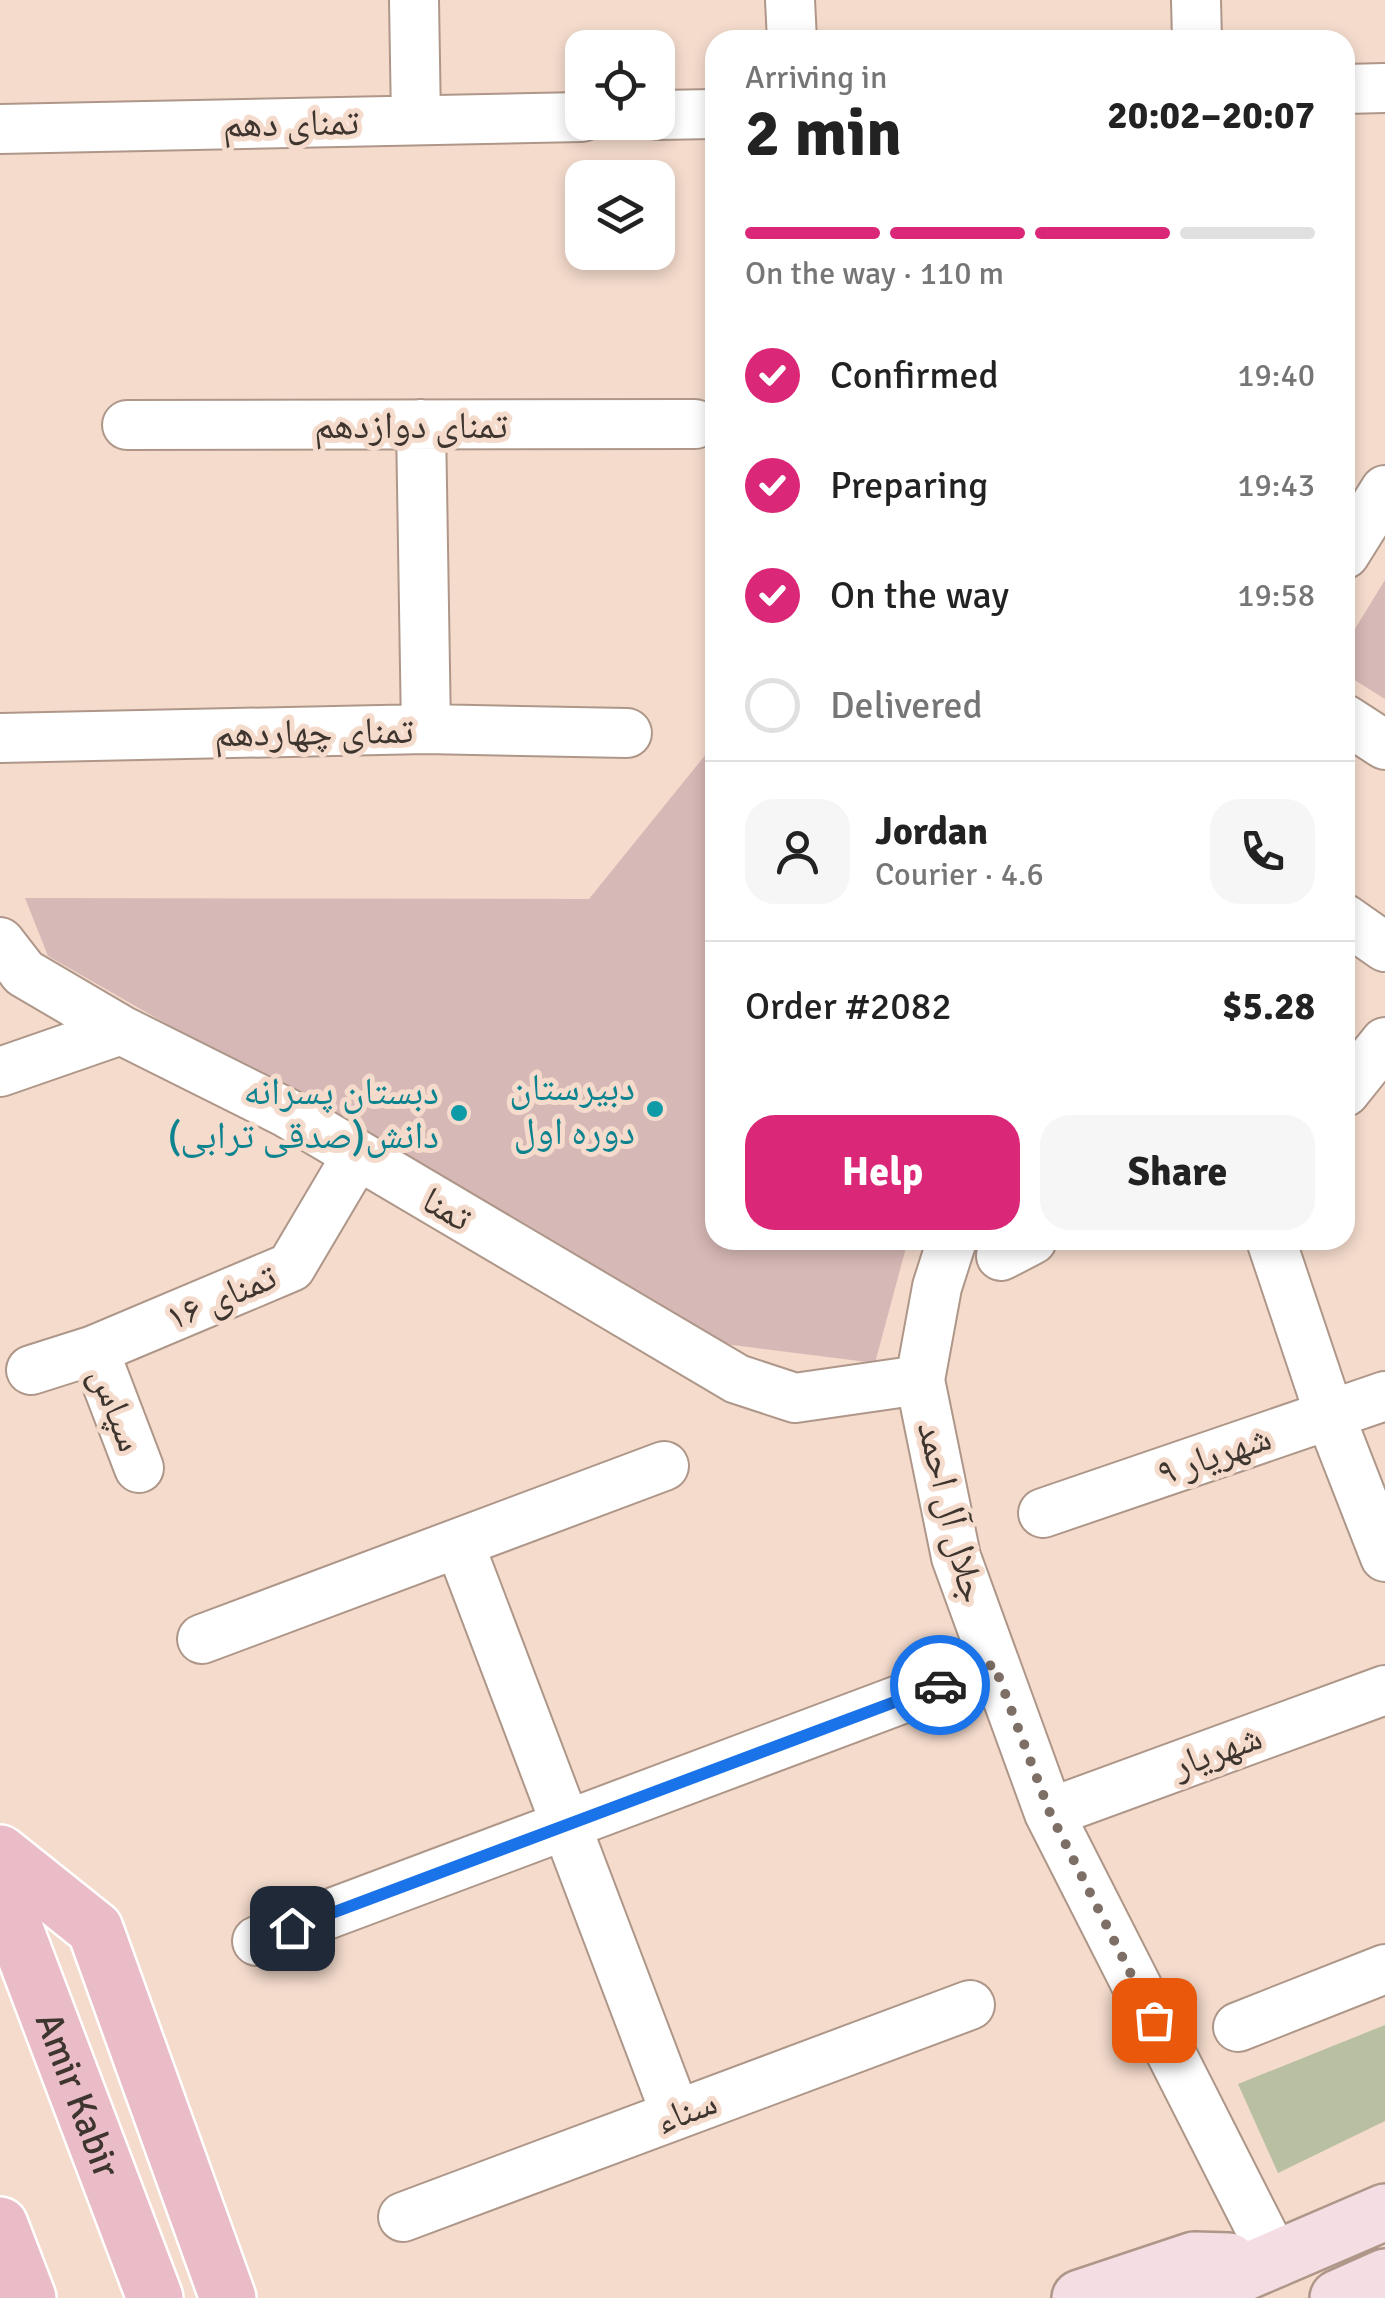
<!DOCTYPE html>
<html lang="en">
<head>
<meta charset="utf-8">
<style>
  body { margin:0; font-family:Signika,"Noto Naskh Arabic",sans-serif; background:#f6f6f6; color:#222; height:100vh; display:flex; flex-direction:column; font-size:38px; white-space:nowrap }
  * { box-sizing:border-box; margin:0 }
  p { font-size:32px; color:#767676 }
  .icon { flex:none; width:55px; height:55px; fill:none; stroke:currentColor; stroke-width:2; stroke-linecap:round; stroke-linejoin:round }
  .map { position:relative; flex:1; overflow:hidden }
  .side { position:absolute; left:705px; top:30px; width:650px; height:1220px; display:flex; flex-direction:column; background:#fff; border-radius:30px; box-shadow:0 5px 15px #0003 }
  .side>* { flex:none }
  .buttons { position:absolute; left:565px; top:30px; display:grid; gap:20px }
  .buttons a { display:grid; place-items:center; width:110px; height:110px; border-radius:20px; background:#fff; box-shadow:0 5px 15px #0003; font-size:50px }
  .pin { position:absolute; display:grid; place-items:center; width:85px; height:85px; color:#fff; margin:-42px; border-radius:20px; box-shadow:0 5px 15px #0006 }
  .courier { position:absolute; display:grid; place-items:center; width:100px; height:100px; margin:-50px; border:8px solid #1a73e8; border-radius:50%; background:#fff; color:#222; box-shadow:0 2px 12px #0007 }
  .summary em { font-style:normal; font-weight:700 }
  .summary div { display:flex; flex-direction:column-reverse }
  .summary { display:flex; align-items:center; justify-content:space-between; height:170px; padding:0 40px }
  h1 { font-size:65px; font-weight:700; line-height:75px }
  .bar { display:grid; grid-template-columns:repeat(4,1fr); gap:15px 10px; align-content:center; height:120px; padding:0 40px }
  .bar i { height:12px; border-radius:8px; background:#e0e0e0 }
  .bar .active { background:#db2777 }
  .bar p { grid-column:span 4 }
  .line { display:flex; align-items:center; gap:25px; padding:0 40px; border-top:2px solid #e0e0e0 }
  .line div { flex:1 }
  .round { display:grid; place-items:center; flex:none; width:105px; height:105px; border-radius:30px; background:#f6f6f6 }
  ol { padding:0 40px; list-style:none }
  li { display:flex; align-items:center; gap:30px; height:110px }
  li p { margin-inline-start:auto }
  li .icon { padding:10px; border-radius:50%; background:#db2777; color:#fff; stroke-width:4 }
  li:last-child { color:#767676 }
  li i { width:55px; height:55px; border:5px solid #e0e0e0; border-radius:50% }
  .primary-button { display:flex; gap:20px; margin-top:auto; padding:20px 40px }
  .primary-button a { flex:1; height:115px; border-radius:30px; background:#db2777; color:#fff; font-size:40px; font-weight:700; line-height:115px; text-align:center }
  .primary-button a+a { background:#f6f6f6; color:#222 }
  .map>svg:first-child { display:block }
</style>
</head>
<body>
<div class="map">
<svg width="1385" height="2298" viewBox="0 0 1385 2298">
  <rect width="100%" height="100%" fill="#f4dbcc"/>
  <path fill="#b9c0a1" d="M1385 2025V2121L1278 2173 1238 2084Z"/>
  <path fill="#d6b8b6" d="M1385 580V699L1345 674V645Z
    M715 743V1240H908L875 1363 725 1344 48 956 25 898 589 899Z"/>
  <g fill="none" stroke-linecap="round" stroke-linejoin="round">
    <defs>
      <path id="minor" d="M414 0 416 120
        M790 0 792 40
        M1196 0 1197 40
        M1345 89 1385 88
        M658 115 715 114
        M0 129 582 117
        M421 424 426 729
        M127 425 695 424
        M1345 554 1385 490
        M1345 719 1385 745
        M0 738 426 729 627 733
        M1345 919 1385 947
        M0 942 24 973 121 1030 287 1113 737 1379 795 1398 920 1380
        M0 1072 121 1030
        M1345 1092 1385 1042
        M952 1240 937 1287 920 1380 956 1557 1049 1813 1277 2262
        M1271 1240 1330 1416 1385 1557
        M1001 1256 1032 1240
        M94 1350 139 1468
        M31 1370 94 1350 291 1267 356 1157
        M1043 1513 1385 1396
        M459 1543 676 2115
        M202 1639 664 1466
        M1049 1813 1385 1690
        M257 1941 995 1664
        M1238 2027 1385 1969
        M403 2217 970 2005"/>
      <path id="secondary" d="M1080 2298 1194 2260 1229 2261
        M1185 2298 1385 2212
        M1338 2298 1385 2277"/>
      <g id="primary">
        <path d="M0 1853 95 1929 228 2298"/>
        <path id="s1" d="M0 1889 155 2298"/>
        <path d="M0 2225 28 2298"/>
      </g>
    </defs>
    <use href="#minor" stroke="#ae9789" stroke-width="52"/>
    <use href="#secondary" stroke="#ae9789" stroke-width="60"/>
    <use href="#primary" stroke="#fff" stroke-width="60"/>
    <use href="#minor" stroke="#fff" stroke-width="48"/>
    <use href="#secondary" stroke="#f4dde3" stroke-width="55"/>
    <use href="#primary" stroke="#eabcc7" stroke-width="55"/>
  </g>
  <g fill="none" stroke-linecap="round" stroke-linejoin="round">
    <path stroke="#7e6f66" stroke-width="10" stroke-dasharray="0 18" d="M940 1685 994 1664 1050 1813 1154 2020"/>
    <path stroke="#1a73e8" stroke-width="12" d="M292 1928 940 1685"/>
  </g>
  <g fill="#0f9aa8" stroke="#f4dbcc" stroke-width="4">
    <circle cx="655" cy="1109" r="10"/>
    <circle cx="459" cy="1113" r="10"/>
  </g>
  <g text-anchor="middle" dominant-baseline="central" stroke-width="10" stroke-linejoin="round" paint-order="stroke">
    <g font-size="38" fill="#3e352f" stroke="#f4dbcc">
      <text transform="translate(291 123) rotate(-1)">تمنای دهم</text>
      <text x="411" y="425">تمنای دوازدهم</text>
      <text transform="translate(314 732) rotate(-1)">تمنای چهاردهم</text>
      <text transform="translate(447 1209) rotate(30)">تمنا</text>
      <text transform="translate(221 1297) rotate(-23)">تمنای ۱۶</text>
      <text transform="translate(117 1409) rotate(69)">سپاس</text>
      <text transform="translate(1214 1455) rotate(-19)">شهریار ۹</text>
      <text transform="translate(952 1512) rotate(76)">جلال آل احمد</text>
      <text transform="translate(1217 1751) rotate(-20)">شهریار</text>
      <text stroke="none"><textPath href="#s1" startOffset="220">Amir Kabir</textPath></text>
      <text transform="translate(686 2111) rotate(-21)">سناء</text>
    </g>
    <g font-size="38" fill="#0d838f" stroke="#f4dbcc" text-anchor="end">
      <text x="635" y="1087">دبیرستان<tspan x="635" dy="44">دوره اول</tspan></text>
      <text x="439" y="1091">دبستان پسرانه<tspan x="439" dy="44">دانش(صدقی ترابی)</tspan></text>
    </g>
  </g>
</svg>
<div class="buttons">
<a><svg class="icon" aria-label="locate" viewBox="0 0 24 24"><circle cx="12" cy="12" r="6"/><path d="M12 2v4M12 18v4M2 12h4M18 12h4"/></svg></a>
<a><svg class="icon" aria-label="layers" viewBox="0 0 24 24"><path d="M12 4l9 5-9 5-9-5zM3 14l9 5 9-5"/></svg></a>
</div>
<div class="pin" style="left:1154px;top:2020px;background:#ea580c"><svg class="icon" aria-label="bag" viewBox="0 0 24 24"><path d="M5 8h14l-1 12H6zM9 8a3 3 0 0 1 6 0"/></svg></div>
<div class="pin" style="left:292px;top:1928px;background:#1f2937"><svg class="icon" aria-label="home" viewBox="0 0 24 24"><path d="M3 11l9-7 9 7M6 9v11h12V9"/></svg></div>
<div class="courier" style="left:940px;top:1685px"><svg class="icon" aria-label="car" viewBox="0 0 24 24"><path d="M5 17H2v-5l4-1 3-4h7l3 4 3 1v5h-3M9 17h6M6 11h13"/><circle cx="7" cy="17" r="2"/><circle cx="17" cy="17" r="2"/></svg></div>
<section class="side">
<div class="summary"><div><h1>2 min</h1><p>Arriving in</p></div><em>20:02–20:07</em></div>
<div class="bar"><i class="active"></i><i class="active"></i><i class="active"></i><i></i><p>On the way · 110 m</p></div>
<ol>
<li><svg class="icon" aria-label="check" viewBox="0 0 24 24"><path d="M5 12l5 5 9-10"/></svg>Confirmed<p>19:40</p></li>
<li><svg class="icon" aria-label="check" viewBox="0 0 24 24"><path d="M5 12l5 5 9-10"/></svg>Preparing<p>19:43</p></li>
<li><svg class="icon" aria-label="check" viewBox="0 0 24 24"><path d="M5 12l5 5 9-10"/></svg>On the way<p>19:58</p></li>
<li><i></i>Delivered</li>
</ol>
<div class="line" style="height:180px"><a class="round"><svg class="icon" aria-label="person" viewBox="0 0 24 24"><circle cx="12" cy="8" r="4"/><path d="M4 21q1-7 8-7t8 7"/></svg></a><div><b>Jordan</b><p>Courier · 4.6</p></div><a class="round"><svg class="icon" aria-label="phone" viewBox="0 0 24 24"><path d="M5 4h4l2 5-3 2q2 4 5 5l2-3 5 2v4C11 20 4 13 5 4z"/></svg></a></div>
<div class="line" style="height:130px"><div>Order #2082</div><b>$5.28</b></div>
<div class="primary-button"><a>Help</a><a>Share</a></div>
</section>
</div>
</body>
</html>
